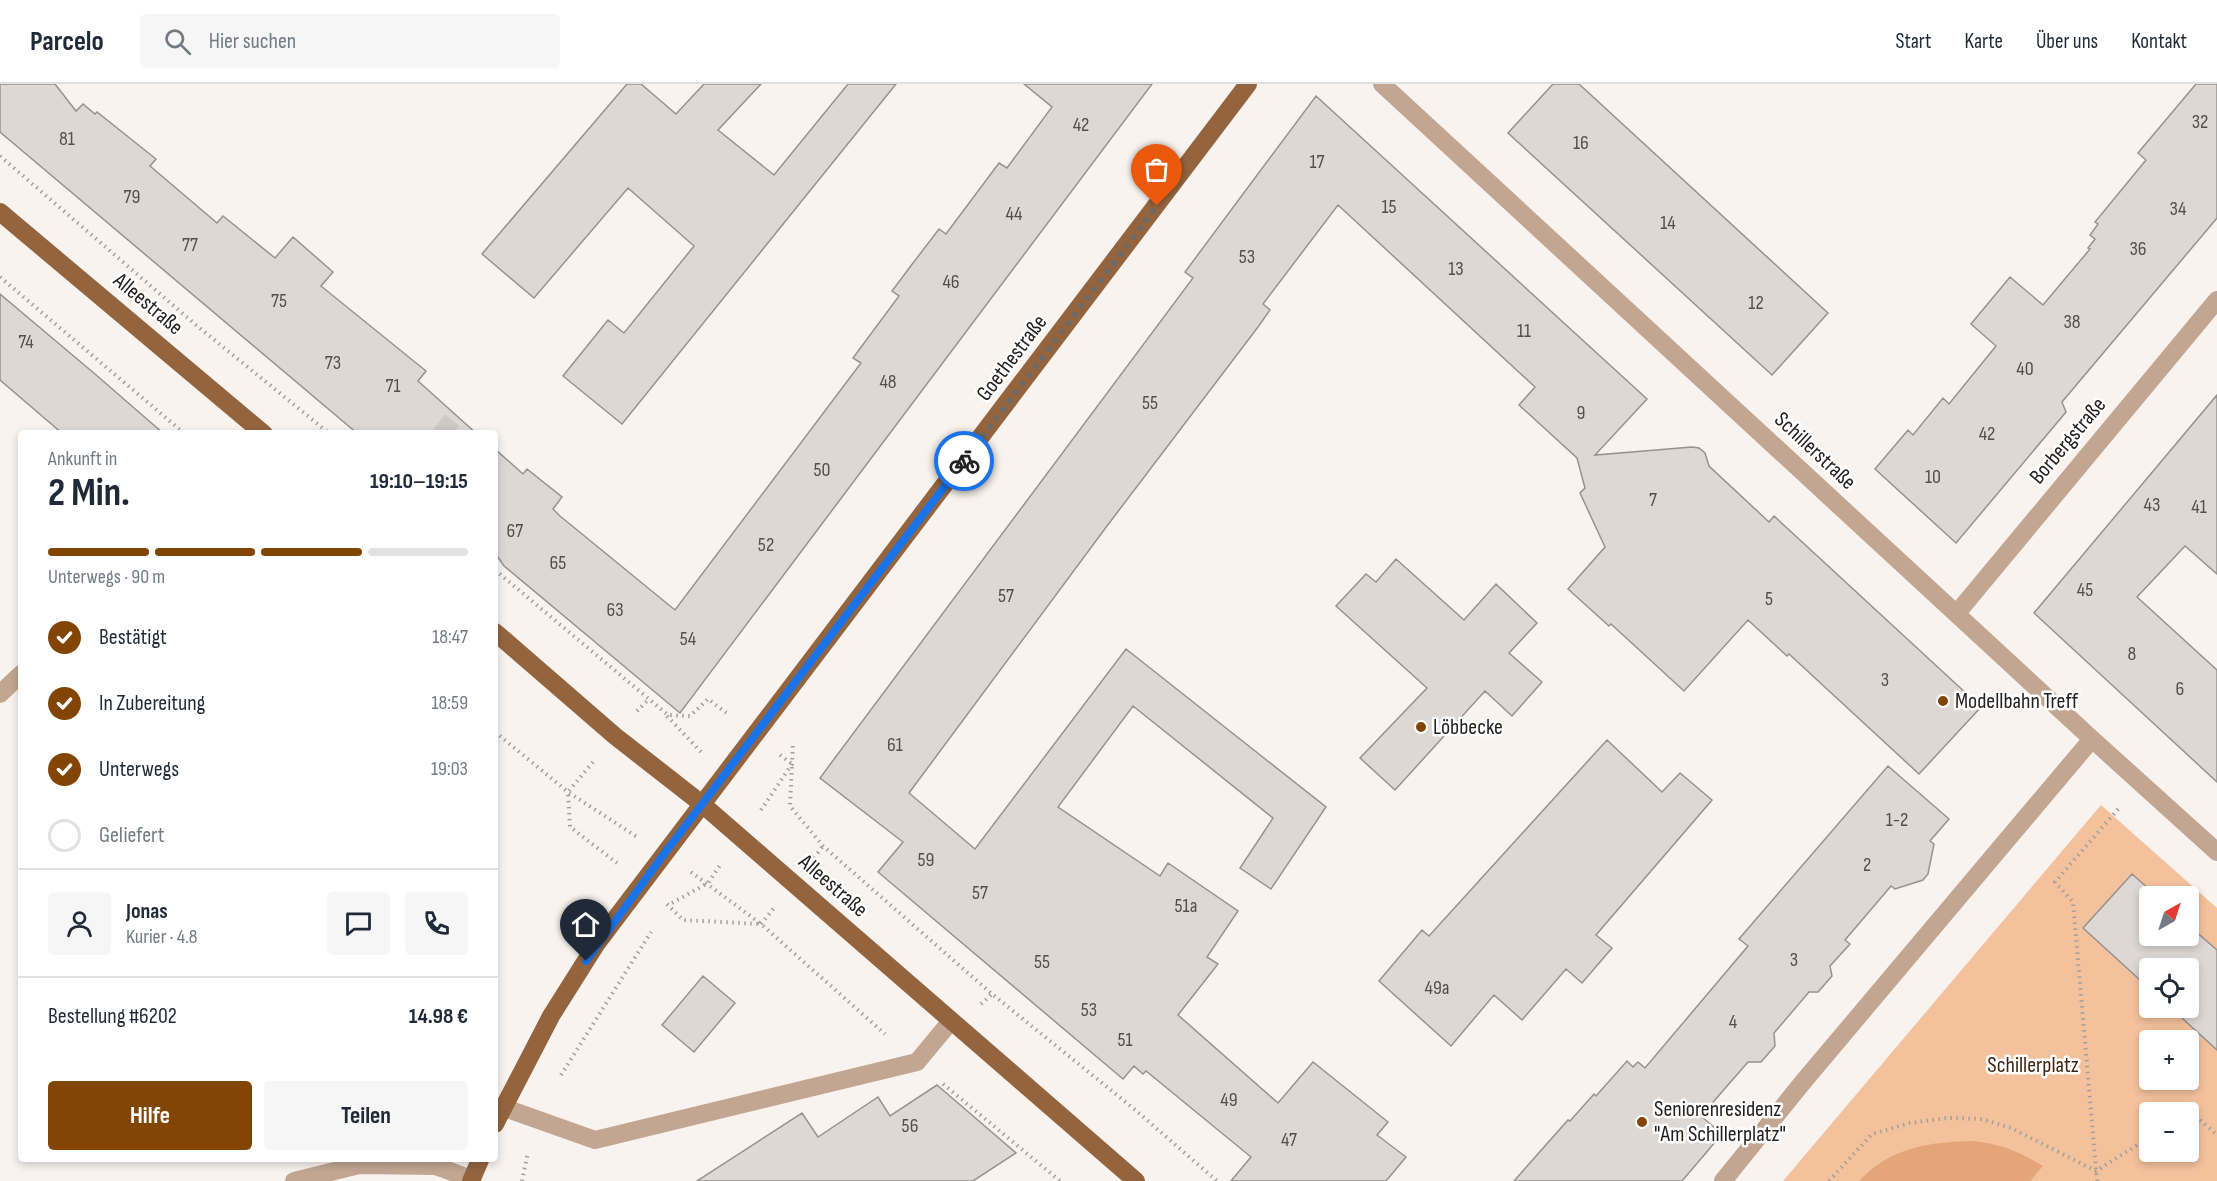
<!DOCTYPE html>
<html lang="de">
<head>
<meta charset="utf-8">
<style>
  body { margin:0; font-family:"Sofia Sans Condensed",sans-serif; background:#f6f6f7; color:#1f2937; height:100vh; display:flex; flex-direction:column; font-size:22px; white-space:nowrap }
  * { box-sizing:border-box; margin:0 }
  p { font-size:20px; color:#747a83 }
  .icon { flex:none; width:33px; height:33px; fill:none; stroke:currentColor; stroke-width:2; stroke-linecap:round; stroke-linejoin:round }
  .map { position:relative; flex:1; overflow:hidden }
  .side { position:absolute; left:18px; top:346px; width:480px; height:732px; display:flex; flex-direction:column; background:#fff; border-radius:6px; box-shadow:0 3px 9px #0003 }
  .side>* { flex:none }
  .needle { width:39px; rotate:39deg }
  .fabs { position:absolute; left:2139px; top:802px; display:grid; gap:12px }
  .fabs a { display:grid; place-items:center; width:60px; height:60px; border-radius:6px; background:#fff; box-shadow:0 3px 9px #0003; font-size:30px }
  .pin { position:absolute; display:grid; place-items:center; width:51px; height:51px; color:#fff; margin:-62px -26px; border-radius:50% 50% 50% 0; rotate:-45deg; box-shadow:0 0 6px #0007 }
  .pin .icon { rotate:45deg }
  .courier { position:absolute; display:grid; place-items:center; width:60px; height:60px; margin:-30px; border:4px solid #1a73e8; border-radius:50%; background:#fff; color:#222; box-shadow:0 2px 8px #0007 }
  .summary em { font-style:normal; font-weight:700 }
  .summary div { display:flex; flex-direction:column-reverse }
  .summary { display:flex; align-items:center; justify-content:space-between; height:102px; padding:0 30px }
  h1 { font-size:39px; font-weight:700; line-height:45px }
  .bar { display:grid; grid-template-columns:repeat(4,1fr); gap:9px 6px; align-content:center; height:72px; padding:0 30px }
  .bar i { height:8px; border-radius:4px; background:#e0e1e3 }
  .bar .current { background:#834504 }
  .bar p { grid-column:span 4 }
  .line { display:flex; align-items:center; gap:15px; padding:0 30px; border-top:2px solid #e0e1e3 }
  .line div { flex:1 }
  .round { display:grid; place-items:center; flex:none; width:63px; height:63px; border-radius:6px; background:#f6f6f7 }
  ol { padding:0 30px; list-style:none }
  li { display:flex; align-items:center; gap:18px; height:66px }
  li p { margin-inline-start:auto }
  li .icon { padding:6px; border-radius:50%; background:#834504; color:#fff; stroke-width:4 }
  li:last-child { color:#747a83 }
  li i { width:33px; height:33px; border:3px solid #e0e1e3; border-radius:50% }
  .button { display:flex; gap:12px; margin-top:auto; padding:12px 30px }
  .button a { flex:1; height:69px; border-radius:6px; background:#834504; color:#fff; font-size:24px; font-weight:700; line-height:69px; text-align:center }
  .button a+a { background:#f6f6f7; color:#1f2937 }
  header { display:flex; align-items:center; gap:36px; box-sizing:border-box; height:84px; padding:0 30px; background:#fff; border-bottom:2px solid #e0e1e3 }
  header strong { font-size:28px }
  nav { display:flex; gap:33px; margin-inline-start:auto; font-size:21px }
  .search { width:420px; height:54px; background:#f6f6f7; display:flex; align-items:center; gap:15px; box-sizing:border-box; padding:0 21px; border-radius:6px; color:#747a83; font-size:22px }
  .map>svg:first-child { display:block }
</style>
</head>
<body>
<header>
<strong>Parcelo</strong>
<div class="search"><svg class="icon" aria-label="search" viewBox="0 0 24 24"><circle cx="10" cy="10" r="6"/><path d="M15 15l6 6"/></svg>Hier suchen</div>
<nav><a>Start</a><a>Karte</a><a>Über uns</a><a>Kontakt</a></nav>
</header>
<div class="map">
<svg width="2217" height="1097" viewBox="0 0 2217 1097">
  <rect width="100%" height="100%" fill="#f8f3ef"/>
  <path fill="#f4c19d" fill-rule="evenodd" d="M2101 721 2217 824V1097H1783ZM2150 813H2188V852H2150ZM2150 885H2188V924H2150ZM2150 957H2188V996H2150ZM2150 1029H2188V1068H2150Z"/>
  <path fill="#e4a678" d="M1973 1057C2001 1060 2018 1067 2043 1082L2030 1097H1859C1891 1063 1929 1058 1973 1057Z"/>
  <path fill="#ddd8d4" stroke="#97928e" stroke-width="1.5" d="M0 0H55L76 27 83 20 95 30 97 28 156 75 150 82 217 139 223 132 275 174 293 153 333 188 321 202 426 287 418 297 477 350H358L0 48Z
    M627 0H641L676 30 704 0H761L718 46 774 91 848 0H896L622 340 563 292 608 236 624 249 694 162 628 104 534 214 482 170Z
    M1024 0H1152L680 629 504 482 495 469V365L523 390 527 385 562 413 553 425 560 432 675 526 861 279 853 274 899 212 892 207 910 183 939 145 946 150 999 79 1007 84 1052 23Z
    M1553 0H1579L1828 229 1772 291 1508 49Z
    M2196 0H2217V134L2062 318 2066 328 1956 459 1875 385 1908 346 1913 351 1943 314 1949 320 1996 262 1971 240 2010 193 2043 221 2090 165 2088 164 2095 155 2090 151 2098 140 2095 138 2146 76 2138 69Z
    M1316 12 1647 315 1595 371 1692 363 1699 364 1705 369 1709 382 1769 438 1774 432 1981 623 1919 690 1789 570 1787 572 1748 536 1684 607 1611 540 1609 542 1568 505 1605 463 1580 409 1585 404 1577 374 1519 321 1535 303 1338 121 1263 220 1270 226 1258 243 1107 442 909 709 975 765 1126 565 1326 723 1271 805 1240 784 1273 734 1133 622 1058 723 1160 792 1168 779 1238 827 1207 873 1218 880 1178 931 1278 1019 1313 978 1388 1038 1377 1051 1406 1073 1386 1097H1231L1251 1073 1146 987 1143 990 1134 982 1123 995 878 788 903 758 820 694 1193 194 1185 188Z
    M0 210 95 290 164 350H63L0 296Z
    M2217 311V490L2185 462 2137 513 2217 586V698L2034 529Z
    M1396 475 1464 536 1496 500 1537 539 1509 569 1542 598 1512 632 1485 607 1395 706 1360 674 1427 604 1336 522 1366 490 1376 498Z
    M1607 656 1662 708 1680 689 1712 716 1596 851 1612 864 1582 899 1566 885 1522 936 1494 911 1451 962 1379 897 1422 846 1429 852Z
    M1888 682 1949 735 1930 757 1934 760 1928 790 1923 796 1895 805 1891 802 1845 856 1850 860 1830 882 1832 892 1818 908H1809L1774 949 1775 962 1761 978H1748L1701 1032 1722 1050 1682 1097H1514L1568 1036 1570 1037 1594 1010 1596 1012 1627 977 1633 983 1638 978 1645 984 1748 862 1739 855Z
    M2132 790 2158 813H2150V852H2188V841L2217 866V966L2171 924H2188V885H2150V905L2083 844Z
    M703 892 735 919 694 968 662 941Z
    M937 1001 1016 1069 973 1097H697L802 1029 818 1053 878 1013 890 1032Z"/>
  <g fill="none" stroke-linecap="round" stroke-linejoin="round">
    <path stroke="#cdc9c5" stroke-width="18" stroke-dasharray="18 9" stroke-linecap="butt" d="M441 350 455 333"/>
    <path stroke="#a3a09c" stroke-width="4" stroke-dasharray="1.5 4.5" stroke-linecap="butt" d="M0 72 196 241 330 350
      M0 193 185 350
      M495 486 668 631 690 632 708 615 729 631
      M637 627 649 615
      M667 632 701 668
      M495 648 568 708 637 753
      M780 671 792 680 790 722 823 762 992 910 1133 1024 1217 1097
      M593 678 568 708 570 743 617 779
      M761 726 792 680 793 659
      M814 774 823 762
      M691 788 761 840 885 950
      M672 819 708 799 721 780
      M667 820 683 836 761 840
      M761 840 774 824
      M981 920 992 910
      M561 991 651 848
      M943 1000 1060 1097
      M2186 1029 2190 1027 2217 1051
      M522 1097 528 1068
      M1829 1097 1872 1050 1910 1039 1948 1034 1982 1035 2011 1044 2096 1087 2150 1053
      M2097 1097 2073 818 2055 798 2119 724"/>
    <path stroke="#c2a692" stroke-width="18" d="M1382 0 2092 655 2217 768
      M1957 529 2217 216
      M0 610 21 590
      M502 1023 595 1056 917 978 951 937
      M294 1097 359 1081 436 1082 471 1095
      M1723 1097 1803 998 2092 655"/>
    <path stroke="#94643f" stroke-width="18" d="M0 128 264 350
      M495 548 615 652 702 720 1136 1097
      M495 1040 551 932 597 859 1248 0
      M471 1097 480 1076"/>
  </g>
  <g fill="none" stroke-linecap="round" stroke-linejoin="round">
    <path stroke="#6e6a68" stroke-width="6" stroke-dasharray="0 10.8" d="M964 377 1157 122"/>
    <path stroke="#1a73e8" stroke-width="8" d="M586 877 664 770 964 377"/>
  </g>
  <g fill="#834504" stroke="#fff" stroke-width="2">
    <circle cx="1943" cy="617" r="6"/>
    <circle cx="1421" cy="643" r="6"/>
    <circle cx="1642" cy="1038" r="6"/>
  </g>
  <g text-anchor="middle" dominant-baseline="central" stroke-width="5" stroke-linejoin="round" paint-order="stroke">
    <g font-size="20" fill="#524f4c">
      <text x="2200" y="38">32</text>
      <text x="1081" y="41">42</text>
      <text x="67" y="55">81</text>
      <text x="1581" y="59">16</text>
      <text x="1317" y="78">17</text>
      <text x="132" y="113">79</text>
      <text x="1389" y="123">15</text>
      <text x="2178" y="125">34</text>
      <text x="1014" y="130">44</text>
      <text x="1668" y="139">14</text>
      <text x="190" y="161">77</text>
      <text x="2138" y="165">36</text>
      <text x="1247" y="173">53</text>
      <text x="1456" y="185">13</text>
      <text x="951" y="198">46</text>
      <text x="279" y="217">75</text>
      <text x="1756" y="219">12</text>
      <text x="2072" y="238">38</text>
      <text x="1524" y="247">11</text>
      <text x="26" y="258">74</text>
      <text x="333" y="279">73</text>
      <text x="2025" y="285">40</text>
      <text x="888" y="298">48</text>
      <text x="393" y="302">71</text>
      <text x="1150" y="319">55</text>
      <text x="1581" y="329">9</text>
      <text x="1987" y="350">42</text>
      <text x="822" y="386">50</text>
      <text x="1933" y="393">10</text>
      <text x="1653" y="416">7</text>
      <text x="2152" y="421">43</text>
      <text x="2199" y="423">41</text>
      <text x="515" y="447">67</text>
      <text x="766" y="461">52</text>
      <text x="558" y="479">65</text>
      <text x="2085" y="506">45</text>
      <text x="1006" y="512">57</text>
      <text x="1769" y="515">5</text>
      <text x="615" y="526">63</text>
      <text x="688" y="555">54</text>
      <text x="2132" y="570">8</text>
      <text x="1885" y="596">3</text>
      <text x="2180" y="605">6</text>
      <text x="895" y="661">61</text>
      <text x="1897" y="736">1-2</text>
      <text x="926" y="776">59</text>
      <text x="1867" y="781">2</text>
      <text x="980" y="809">57</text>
      <text x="1186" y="822">51a</text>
      <text x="1794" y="876">3</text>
      <text x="1042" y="878">55</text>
      <text x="1437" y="904">49a</text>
      <text x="1089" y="926">53</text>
      <text x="1733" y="938">4</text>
      <text x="1125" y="956">51</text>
      <text x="1229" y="1016">49</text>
      <text x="910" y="1042">56</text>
      <text x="1289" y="1056">47</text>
    </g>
    <g font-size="22" fill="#23211f" stroke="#fff">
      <text transform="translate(148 220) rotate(40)">Alleestraße</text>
      <text transform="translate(1012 274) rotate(-53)">Goethestraße</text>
      <text transform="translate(2068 357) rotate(-50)">Borbergstraße</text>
      <text transform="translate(1815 367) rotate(43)">Schillerstraße</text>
      <text transform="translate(833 802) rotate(41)">Alleestraße</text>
    </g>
    <g font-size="22" fill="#23211f" stroke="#fff" text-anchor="start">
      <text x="1955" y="617">Modellbahn Treff</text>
      <text x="1433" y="643">Löbbecke</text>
      <text x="1654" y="1025">Seniorenresidenz<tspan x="1654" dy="25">"Am Schillerplatz"</tspan></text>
    </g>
    <g font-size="22" fill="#3e2410" stroke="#fff">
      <text x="2033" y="981">Schillerplatz</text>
    </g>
  </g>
</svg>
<div class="fabs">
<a><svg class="needle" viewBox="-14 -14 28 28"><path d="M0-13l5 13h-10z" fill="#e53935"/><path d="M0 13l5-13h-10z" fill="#747a83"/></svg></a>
<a><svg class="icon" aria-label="locate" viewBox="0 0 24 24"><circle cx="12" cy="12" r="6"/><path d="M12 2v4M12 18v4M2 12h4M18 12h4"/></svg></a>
<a>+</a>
<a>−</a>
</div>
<div class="pin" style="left:1157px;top:122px;background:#ea580c"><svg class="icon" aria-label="bag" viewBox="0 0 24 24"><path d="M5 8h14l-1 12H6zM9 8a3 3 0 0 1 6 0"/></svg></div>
<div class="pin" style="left:586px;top:877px;background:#1f2937"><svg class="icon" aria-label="home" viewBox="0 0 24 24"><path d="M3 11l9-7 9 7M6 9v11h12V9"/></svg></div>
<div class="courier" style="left:964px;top:377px"><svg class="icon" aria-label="bike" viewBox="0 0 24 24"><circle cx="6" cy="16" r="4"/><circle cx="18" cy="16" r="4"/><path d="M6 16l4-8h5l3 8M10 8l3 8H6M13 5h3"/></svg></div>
<section class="side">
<div class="summary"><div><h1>2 Min.</h1><p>Ankunft in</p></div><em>19:10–19:15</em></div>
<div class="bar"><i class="current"></i><i class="current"></i><i class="current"></i><i></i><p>Unterwegs · 90 m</p></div>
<ol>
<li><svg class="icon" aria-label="check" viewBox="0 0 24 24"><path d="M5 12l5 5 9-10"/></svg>Bestätigt<p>18:47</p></li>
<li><svg class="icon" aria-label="check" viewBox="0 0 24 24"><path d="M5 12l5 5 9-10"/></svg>In Zubereitung<p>18:59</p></li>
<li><svg class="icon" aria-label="check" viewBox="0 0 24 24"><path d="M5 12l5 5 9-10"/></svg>Unterwegs<p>19:03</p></li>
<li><i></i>Geliefert</li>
</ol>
<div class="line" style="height:108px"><a class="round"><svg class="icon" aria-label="person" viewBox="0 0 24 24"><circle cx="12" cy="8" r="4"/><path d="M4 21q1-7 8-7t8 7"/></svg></a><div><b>Jonas</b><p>Kurier · 4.8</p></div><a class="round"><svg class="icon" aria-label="chat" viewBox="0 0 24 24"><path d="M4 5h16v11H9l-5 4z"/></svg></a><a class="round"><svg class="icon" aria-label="phone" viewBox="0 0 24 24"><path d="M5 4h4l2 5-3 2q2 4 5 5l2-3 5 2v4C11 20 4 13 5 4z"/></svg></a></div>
<div class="line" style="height:78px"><div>Bestellung #6202</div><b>14.98 €</b></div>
<div class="button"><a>Hilfe</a><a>Teilen</a></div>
</section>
</div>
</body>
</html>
